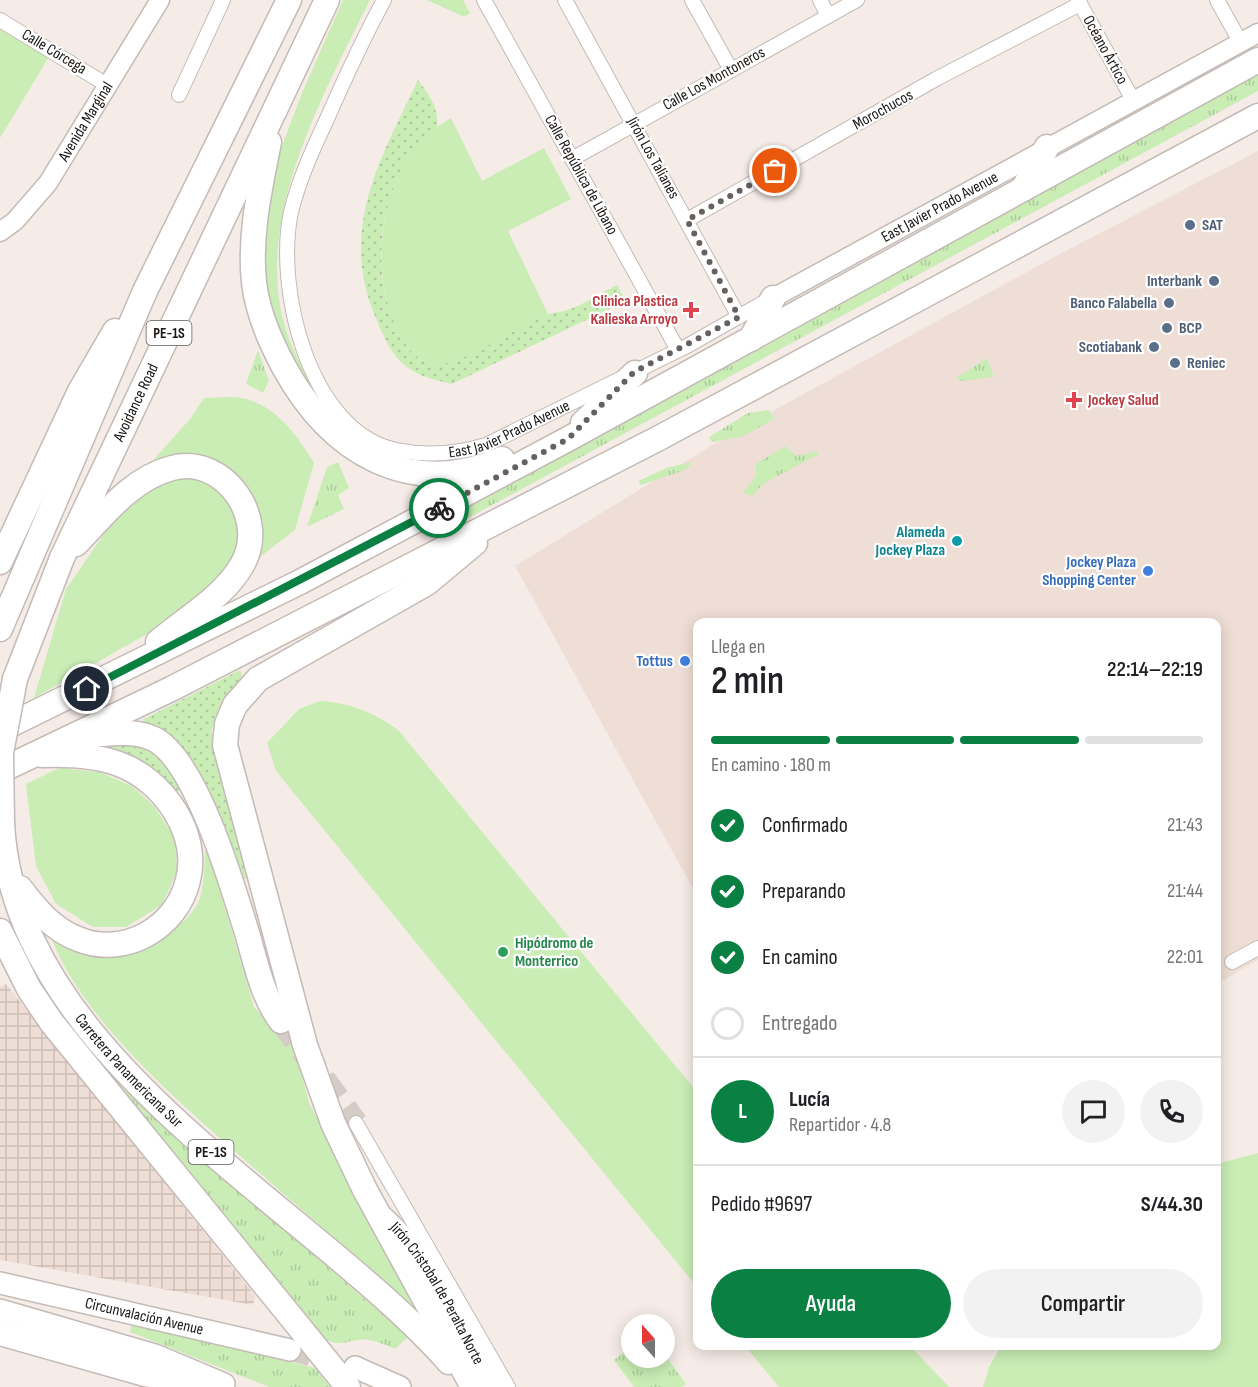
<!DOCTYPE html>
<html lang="es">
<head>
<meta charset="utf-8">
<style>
  body { margin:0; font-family:"Sofia Sans Condensed",sans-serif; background:#f2f2f2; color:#202124; height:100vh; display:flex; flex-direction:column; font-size:22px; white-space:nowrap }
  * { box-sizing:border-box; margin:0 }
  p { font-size:20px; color:#757577 }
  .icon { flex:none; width:33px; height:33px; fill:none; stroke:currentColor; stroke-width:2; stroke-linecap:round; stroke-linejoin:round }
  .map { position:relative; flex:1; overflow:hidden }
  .sheet { position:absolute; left:693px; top:618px; width:528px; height:732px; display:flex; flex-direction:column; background:#fff; border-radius:12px; box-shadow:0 3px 15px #0003 }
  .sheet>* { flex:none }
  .needle { width:39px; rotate:339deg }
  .controls { position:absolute; left:621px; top:1314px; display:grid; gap:12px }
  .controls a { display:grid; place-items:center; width:54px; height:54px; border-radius:50%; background:#fff; box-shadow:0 3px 15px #0003; font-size:30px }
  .pin { position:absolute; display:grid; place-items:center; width:51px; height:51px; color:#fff; margin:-26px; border:3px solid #fff; border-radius:50%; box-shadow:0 2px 6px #0007 }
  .courier { position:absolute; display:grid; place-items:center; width:60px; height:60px; margin:-30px; border:4px solid #0b8043; border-radius:50%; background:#fff; color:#222; box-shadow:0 2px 8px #0007 }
  .summary em { font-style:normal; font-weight:600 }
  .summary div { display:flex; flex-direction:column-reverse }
  .summary { display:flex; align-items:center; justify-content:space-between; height:102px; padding:0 18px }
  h1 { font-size:39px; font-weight:600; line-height:45px }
  .bar { display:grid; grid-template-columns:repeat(4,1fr); gap:9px 6px; align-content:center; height:72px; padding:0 18px }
  .bar i { height:8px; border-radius:4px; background:#e0e0e0 }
  .bar .current { background:#0b8043 }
  .bar p { grid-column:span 4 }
  .line { display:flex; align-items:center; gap:15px; padding:0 18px; border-top:2px solid #e0e0e0 }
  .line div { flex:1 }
  .round { display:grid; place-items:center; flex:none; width:63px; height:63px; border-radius:32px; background:#f2f2f2 }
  ol { padding:0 18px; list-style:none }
  li { display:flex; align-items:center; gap:18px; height:66px }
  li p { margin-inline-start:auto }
  li .icon { padding:6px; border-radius:50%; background:#0b8043; color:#fff; stroke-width:4 }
  li:last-child { color:#757577 }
  li i { width:33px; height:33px; border:3px solid #e0e0e0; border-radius:50% }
  .button { display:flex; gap:12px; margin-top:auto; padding:12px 18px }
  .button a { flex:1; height:69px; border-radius:36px; background:#0b8043; color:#fff; font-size:24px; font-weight:600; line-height:69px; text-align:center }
  .button a+a { background:#f2f2f2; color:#202124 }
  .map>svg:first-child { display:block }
</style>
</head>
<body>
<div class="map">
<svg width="1258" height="1387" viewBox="0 0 1258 1387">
  <defs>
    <pattern id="industrial-grid" width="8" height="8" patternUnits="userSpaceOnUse" patternTransform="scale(1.5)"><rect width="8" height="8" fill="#efded5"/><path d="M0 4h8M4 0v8" fill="none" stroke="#ccbeb6"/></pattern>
    <pattern id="grass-tufts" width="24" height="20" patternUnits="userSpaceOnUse" patternTransform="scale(1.5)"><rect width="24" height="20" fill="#c9edb5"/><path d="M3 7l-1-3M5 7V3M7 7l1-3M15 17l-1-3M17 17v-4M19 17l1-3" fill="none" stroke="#acca9b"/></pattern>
    <pattern id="garden-dots" width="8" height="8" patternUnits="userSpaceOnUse" patternTransform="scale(1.5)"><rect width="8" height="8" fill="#c9edb5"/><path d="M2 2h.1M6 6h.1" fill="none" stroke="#acca9b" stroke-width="1.8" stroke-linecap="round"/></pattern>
  </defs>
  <rect width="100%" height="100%" fill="#f6ece7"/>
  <path fill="#efded5" d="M1258 151V960L1217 984 1216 622H698L697 896 515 566 727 436 1056 256Z"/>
  <path fill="url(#industrial-grid)" d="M6 984 255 1296 253 1305 0 1260V986Z"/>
  <path fill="url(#grass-tufts)" d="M1258 68V91L431 538 428 529Z
    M258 350 269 381 263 393 246 384Z
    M987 358 994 377 961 381 956 378Z
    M769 410 774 419 744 436 712 442 709 437 748 413Z
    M785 446 797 456 817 451 819 454 763 484 752 497 743 492 756 476V464Z
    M338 462 349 488 338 495 344 509 307 527 327 467Z
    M693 462 685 470 641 485 638 481 669 467Z
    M104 1065 149 1110 408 1337 395 1349C383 1344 370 1338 358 1340 342 1342 343 1346 326 1340L179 1158 102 1068Z
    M132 1323 315 1368 330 1387H269L130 1332Z
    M631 1347 632 1358H664L665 1355 686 1384 682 1387H634L614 1360Z"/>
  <path fill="#c9edb5" d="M343 0H370C324 93 255 216 284 323 293 358 316 387 329 422L269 321 260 238 277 159 302 93Z
    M427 0H463L470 13 464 17Z
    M0 26 50 55 0 138Z
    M451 118 482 181 544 148 571 199 508 231 548 314C523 326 464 363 440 364 424 365 412 354 403 341 371 290 377 204 409 153 419 137 435 128 451 118Z
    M204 398C216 398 230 396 242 398 275 404 298 436 314 463L295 530 252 563 246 492 157 463 154 459 191 418Z
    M196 475 235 500 243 548 191 609 34 698 66 589 113 521 145 490 161 481Z
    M320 701C350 703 374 712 398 730L697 1092V1287L276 771 267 743 299 709Z
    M59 768 99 772 132 786 154 806 176 840 177 871 162 905 126 927H93L56 904 36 866 26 784Z
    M206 843 254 1007 295 1049 309 1103 424 1316C365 1265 305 1213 246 1161 180 1103 82 1020 51 937 95 962 128 961 170 932 182 924 195 912 200 898 205 882 204 860 206 843Z
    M1258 1153V1387H983L989 1367 1001 1346H1216L1217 1164Z
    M745 1346H910L949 1387H779Z"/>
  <path fill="url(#garden-dots)" d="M418 80C429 95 439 107 437 127 379 169 366 274 400 335 409 351 419 363 438 364 464 365 519 325 546 315 552 312 558 313 564 311 582 306 600 293 617 285L626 301 452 384C406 374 395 364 377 321 337 230 380 160 418 80Z
    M240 670 242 676 211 730 250 876 239 882 197 776 169 732 153 728 142 720Z
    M100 743 150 746 184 789 176 792C151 762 125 750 85 749Z"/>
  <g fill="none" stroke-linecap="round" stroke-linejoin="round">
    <path stroke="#d5ccc7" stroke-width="21" stroke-dasharray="21 10" stroke-linecap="butt" d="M290 1350 334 1362"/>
    <path stroke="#d5ccc7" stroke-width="24" stroke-dasharray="24 12" stroke-linecap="butt" d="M281 1021 356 1123"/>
    <defs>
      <g id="street">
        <path id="s1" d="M384 0C363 39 345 78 327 119 313 149 299 179 291 212 275 287 308 431 396 450 426 456 457 454 486 445L687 346 768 300"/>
        <path d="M484 0 678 350"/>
        <path d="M565 0 739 317"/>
        <path d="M692 0 731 70"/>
        <path d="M820 0 828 16"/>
        <path d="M1078 0 1133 100"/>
        <path d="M1217 0 1241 43"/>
        <path d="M0 20 107 85"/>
        <path d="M179 95 223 0"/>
        <path d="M572 159 857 0"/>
        <path d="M687 220 936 79 1080 4"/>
        <path d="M1232 962 1258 948"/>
        <path d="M356 1123 508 1387"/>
      </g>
      <g id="secondary">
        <path id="s2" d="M0 232 15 221 48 183 160 0"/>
        <path id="s3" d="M773 298 1258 33"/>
        <path id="s4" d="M385 1217C433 1261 461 1330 492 1387"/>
      </g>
      <g id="primary">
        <path id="s5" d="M0 1283 290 1350"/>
        <path d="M0 1310 155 1355 224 1384"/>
        <path d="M355 1367 400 1387"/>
      </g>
      <g id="highway">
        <path d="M269 142C260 188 249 235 254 282 257 312 270 341 284 367 330 451 408 500 502 459"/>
        <path d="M1023 189 1047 147"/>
        <path d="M751 339 773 298"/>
        <path d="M583 423 635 373"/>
        <path d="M76 544C103 516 132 478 172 468 225 454 269 520 242 565 224 597 185 619 158 642"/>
        <path d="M0 562 80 391 115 331"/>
        <path d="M0 629 145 291 289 0"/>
        <path id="s6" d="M15 679 62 558 327 0"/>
        <path d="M0 730 300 582 568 439 1258 60"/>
        <path d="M86 735C107 734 134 729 154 739 196 760 233 887 247 933 256 963 262 996 281 1021"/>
        <path d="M0 771 171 689 659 438 1258 116"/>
        <path id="s7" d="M2 823C14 1060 309 1204 449 1362"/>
        <path d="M20 888C35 908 53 930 78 939 124 958 177 928 188 880 200 833 163 780 119 764 95 755 67 754 42 755"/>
        <path d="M0 931 29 989 52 1023 348 1387"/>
        <path d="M0 1333 145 1374 219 1387"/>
        <path d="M473 1387 365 1190 333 1123 305 1045 225 745 227 724 235 705 258 679 427 583 475 543"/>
      </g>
    </defs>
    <use href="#street" stroke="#c4bab6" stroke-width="16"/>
    <use href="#secondary" stroke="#c4bab6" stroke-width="21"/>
    <use href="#primary" stroke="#c4bab6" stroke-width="24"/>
    <use href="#highway" stroke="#c4bab6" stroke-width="27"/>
    <use href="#street" stroke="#fff" stroke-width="14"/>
    <use href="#secondary" stroke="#fff" stroke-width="18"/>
    <use href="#primary" stroke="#fff" stroke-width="21"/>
    <use href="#highway" stroke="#fff" stroke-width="24"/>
    <defs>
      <path id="highway-bridge" d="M2 823 1 753 15 679"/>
    </defs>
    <use href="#highway-bridge" stroke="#c4bab6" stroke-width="27" stroke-linecap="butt"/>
    <use href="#highway-bridge" stroke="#fff" stroke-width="24"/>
  </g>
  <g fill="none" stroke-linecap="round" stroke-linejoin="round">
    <path stroke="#66615e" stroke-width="6" stroke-dasharray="0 10.8" d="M439 508 568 439 634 372 739 317 687 220 775 171"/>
    <path stroke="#0b8043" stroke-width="8" d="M87 689 439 508"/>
  </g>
  <g fill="#5c6f8a" stroke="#fff" stroke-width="2">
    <circle cx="1190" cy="225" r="6"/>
    <circle cx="1214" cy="281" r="6"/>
    <circle cx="1169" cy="303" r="6"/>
    <circle cx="1167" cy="328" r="6"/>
    <circle cx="1154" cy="347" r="6"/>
    <circle cx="1175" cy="363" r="6"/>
  </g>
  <g fill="#e0444e" stroke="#fff" stroke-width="2">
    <path d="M688 301h6v6h6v6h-6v6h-6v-6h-6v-6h6z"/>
    <path d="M1071 391h6v6h6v6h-6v6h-6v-6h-6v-6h6z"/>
  </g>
  <circle fill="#0f9aa8" stroke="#fff" stroke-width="2" cx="957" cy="541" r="6"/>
  <g fill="#3f7fe0" stroke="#fff" stroke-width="2">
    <circle cx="1148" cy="571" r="6"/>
    <circle cx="685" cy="661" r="6"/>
  </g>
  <circle fill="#2e9e5b" stroke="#fff" stroke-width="2" cx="503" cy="952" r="6"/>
  <g text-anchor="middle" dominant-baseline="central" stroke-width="4.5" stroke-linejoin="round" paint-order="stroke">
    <g fill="#fff" stroke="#5e5c5a" stroke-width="1.5">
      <rect x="146.5" y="321" width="45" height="24" rx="4.5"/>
      <rect x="188.5" y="1140" width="45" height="24" rx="4.5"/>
    </g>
    <g font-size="15" font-weight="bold" fill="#191614">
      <text x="169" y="333">PE-1S</text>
      <text x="211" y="1152">PE-1S</text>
    </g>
    <g font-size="16" fill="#191614" stroke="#fff">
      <text transform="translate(1105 50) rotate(61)">Océano Ártico</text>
      <text transform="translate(54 52) rotate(31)">Calle Córcega</text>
      <text transform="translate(714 79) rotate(-29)">Calle Los Montoneros</text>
      <text transform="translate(883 110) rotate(-29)">Morochucos</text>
      <text stroke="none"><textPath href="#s2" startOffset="141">Avenida Marginal</textPath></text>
      <text transform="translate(653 158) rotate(61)">Jirón Los Talianes</text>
      <text transform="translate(581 175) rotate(61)">Calle República de Líbano</text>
      <text stroke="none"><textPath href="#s3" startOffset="190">East Javier Prado Avenue</textPath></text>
      <text stroke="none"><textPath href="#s6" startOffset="302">Avoidance Road</textPath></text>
      <text stroke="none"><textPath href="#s1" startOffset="632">East Javier Prado Avenue</textPath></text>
      <text stroke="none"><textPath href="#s7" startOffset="285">Carretera Panamericana Sur</textPath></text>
      <text stroke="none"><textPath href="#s4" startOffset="93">Jirón Cristobal de Peralta Norte</textPath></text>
      <text stroke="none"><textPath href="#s5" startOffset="148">Circunvalación Avenue</textPath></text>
    </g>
    <g font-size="16" font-weight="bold" fill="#4e5e75" stroke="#fff" text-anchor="start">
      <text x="1202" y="225">SAT</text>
      <text x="1202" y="281" text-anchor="end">Interbank</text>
      <text x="1157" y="303" text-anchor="end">Banco Falabella</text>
      <text x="1179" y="328">BCP</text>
      <text x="1142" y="347" text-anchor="end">Scotiabank</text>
      <text x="1187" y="363">Reniec</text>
    </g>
    <g font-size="16" font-weight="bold" fill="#be3a42" stroke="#fff" text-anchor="end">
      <text x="678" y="301">Clinica Plastica<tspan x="678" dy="18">Kalieska Arroyo</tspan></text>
      <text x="1088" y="400" text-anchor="start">Jockey Salud</text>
    </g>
    <g font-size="16" font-weight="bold" fill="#0d838f" stroke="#fff" text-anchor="end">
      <text x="945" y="532">Alameda<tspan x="945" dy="18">Jockey Plaza</tspan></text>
    </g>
    <g font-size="16" font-weight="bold" fill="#366cbe" stroke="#fff" text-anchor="end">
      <text x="1136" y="562">Jockey Plaza<tspan x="1136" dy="18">Shopping Center</tspan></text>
      <text x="673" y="661">Tottus</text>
    </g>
    <g font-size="16" font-weight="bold" fill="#27864d" stroke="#fff" text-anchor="start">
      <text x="515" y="943">Hipódromo de<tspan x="515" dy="18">Monterrico</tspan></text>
    </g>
  </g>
</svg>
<div class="controls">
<a><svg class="needle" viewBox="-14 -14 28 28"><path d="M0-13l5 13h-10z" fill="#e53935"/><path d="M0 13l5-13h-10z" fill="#757577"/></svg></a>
</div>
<div class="pin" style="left:775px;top:171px;background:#ea580c"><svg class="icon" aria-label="bag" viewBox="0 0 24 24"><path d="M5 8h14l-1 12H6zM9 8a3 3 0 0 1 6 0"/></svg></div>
<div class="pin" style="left:87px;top:689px;background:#1f2937"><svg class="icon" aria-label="home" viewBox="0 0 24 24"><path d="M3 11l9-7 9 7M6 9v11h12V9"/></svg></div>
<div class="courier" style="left:439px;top:508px"><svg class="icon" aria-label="bike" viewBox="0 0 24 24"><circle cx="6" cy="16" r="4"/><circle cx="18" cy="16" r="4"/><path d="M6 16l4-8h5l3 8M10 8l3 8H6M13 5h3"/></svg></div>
<section class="sheet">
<div class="summary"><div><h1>2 min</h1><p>Llega en</p></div><em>22:14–22:19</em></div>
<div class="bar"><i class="current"></i><i class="current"></i><i class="current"></i><i></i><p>En camino · 180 m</p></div>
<ol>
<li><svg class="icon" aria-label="check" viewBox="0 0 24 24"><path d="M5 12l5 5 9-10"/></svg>Confirmado<p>21:43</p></li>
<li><svg class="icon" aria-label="check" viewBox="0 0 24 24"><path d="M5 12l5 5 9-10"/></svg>Preparando<p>21:44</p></li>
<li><svg class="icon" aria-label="check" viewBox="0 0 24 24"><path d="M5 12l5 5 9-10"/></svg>En camino<p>22:01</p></li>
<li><i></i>Entregado</li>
</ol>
<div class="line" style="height:108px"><b class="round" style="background:#0b8043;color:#fff">L</b><div><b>Lucía</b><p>Repartidor · 4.8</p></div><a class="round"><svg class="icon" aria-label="chat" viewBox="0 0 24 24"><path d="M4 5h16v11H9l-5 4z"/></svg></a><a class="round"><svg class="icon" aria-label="phone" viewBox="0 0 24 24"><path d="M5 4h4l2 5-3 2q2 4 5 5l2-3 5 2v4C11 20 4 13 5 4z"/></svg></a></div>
<div class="line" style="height:78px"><div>Pedido #9697</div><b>S/44.30</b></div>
<div class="button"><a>Ayuda</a><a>Compartir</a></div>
</section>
</div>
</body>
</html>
